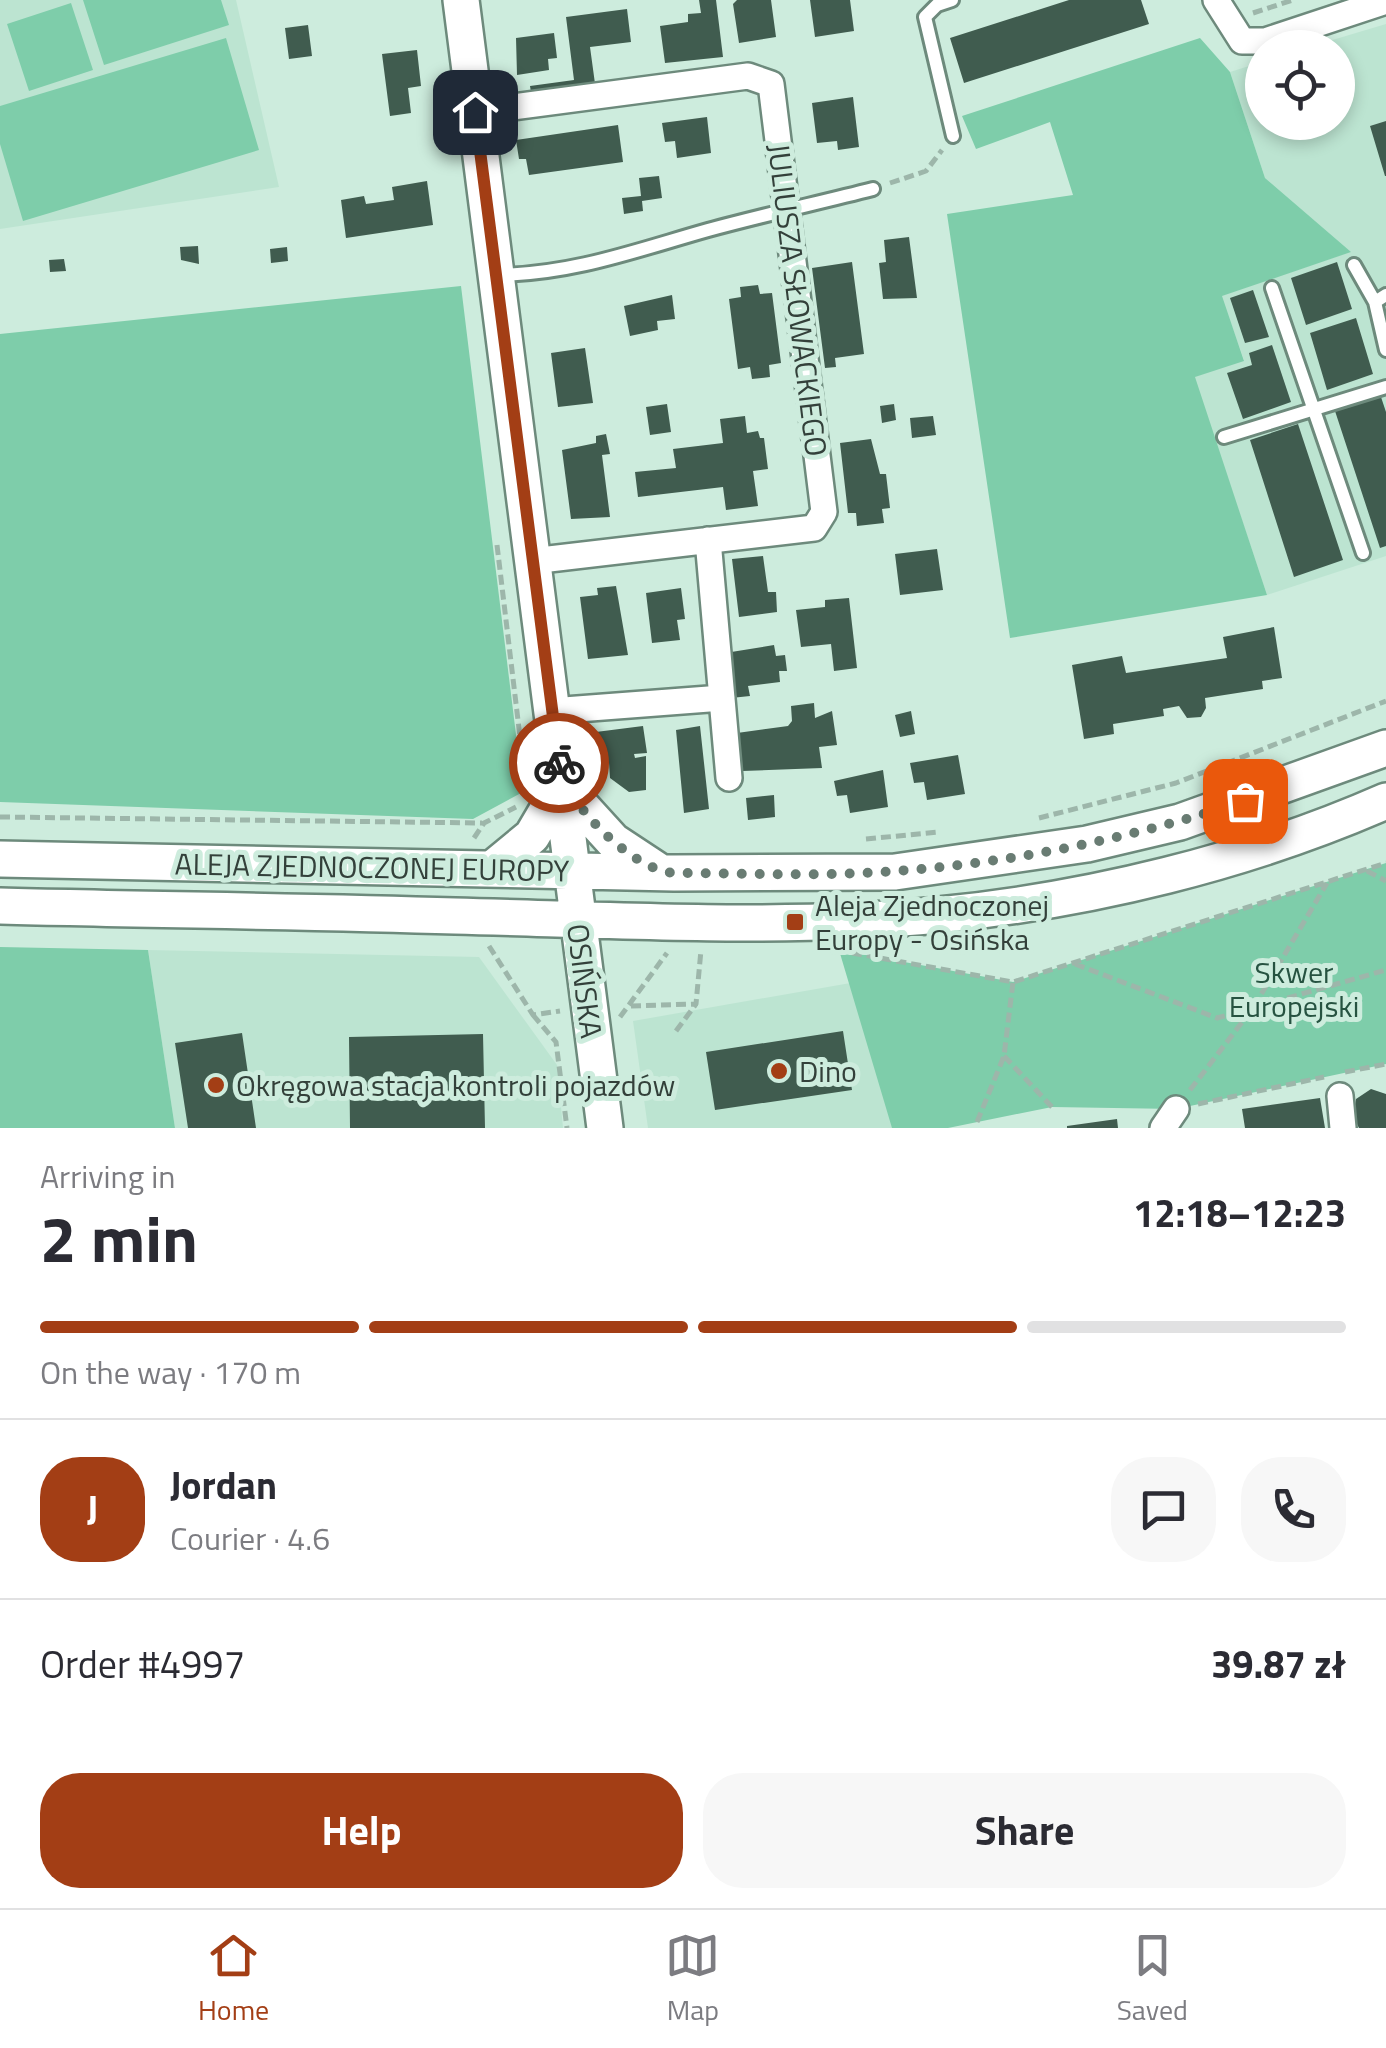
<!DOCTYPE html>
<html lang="en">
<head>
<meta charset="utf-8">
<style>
  body { margin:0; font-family:"Titillium Web",sans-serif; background:#f7f7f7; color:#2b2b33; height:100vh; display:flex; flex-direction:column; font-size:38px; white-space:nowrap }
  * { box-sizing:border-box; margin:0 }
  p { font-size:32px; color:#7c7c81 }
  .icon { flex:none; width:55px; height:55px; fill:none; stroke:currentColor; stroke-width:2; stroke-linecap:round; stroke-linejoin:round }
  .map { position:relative; height:1128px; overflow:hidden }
  .side { display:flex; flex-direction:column; background:#fff; flex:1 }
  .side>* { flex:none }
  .fabs { position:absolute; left:1245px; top:30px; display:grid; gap:20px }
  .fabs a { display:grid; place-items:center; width:110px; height:110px; border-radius:50%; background:#fff; box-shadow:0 5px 15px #0003; font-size:50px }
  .pin { position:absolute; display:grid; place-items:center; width:85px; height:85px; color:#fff; margin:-42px; border-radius:20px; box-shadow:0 5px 15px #0006 }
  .courier { position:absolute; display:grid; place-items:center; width:100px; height:100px; margin:-50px; border:8px solid #a33e15; border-radius:50%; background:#fff; color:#222; box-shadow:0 2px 12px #0007 }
  .overview em { font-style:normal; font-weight:700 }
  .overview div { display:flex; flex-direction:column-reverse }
  .overview { display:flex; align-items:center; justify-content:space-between; height:170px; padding:0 40px }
  h1 { font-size:65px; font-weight:700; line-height:75px }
  .bar { display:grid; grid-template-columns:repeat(4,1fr); gap:15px 10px; align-content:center; height:120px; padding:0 40px }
  .bar i { height:12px; border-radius:8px; background:#e1e1e2 }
  .bar .on { background:#a33e15 }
  .bar p { grid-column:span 4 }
  .line { display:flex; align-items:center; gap:25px; padding:0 40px; border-top:2px solid #e1e1e2 }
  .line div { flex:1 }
  .round { display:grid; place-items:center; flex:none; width:105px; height:105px; border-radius:40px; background:#f7f7f7 }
  .action { display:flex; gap:20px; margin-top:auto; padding:20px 40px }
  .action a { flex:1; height:115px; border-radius:40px; background:#a33e15; color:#fff; font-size:40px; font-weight:700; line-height:115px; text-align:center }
  .action a+a { background:#f7f7f7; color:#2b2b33 }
  .tab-bar { display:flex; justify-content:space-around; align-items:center; height:140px; border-top:2px solid #e1e1e2; background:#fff; font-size:28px; color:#7c7c81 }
  .tab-bar a { display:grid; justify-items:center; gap:5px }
  .tab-bar .on { color:#a33e15 }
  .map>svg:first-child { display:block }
</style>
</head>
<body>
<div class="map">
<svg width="1386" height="1128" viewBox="0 0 1386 1128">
  <rect width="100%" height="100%" fill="#cdecdd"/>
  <path fill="#bce4d1" d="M0 0H236L279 187 0 229Z
    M1386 24V556L1267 595 1194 377 1244 360 1221 296 1350 252 1265 178 1230 72 1262 62V122H1338V48L1309 47Z
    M148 950 479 957 557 1065 563 1128H175Z
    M862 981 893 1128H648L633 1021Z"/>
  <path fill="#7ecdaa" d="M83 0H221L229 25 104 65Z
    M71 3 93 70 29 91 7 24Z
    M226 38 259 150 23 221 0 144V106Z
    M1200 38 1230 72 1265 178 1351 252 1222 296 1244 361 1195 377 1267 595 1010 638 947 214 1073 195 1050 122 976 149 962 116Z
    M461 286 523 792 473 819 0 802V334Z
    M1386 863V1064L1176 1109 1052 1107 948 1128H892L839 950 1013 982Z
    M0 947 148 950 175 1128H0Z"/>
  <path fill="#405c4f" d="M699 0H716L723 57 665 63 660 26 688 22V14L701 13Z
    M737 0H771L776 37 739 43 733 4Z
    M810 0H850L854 31 815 37Z
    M1069 0H1141L1149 24 964 83 950 38Z
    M627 9 631 42 590 47 596 91 532 99 530 86 574 80 566 17Z
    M308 25 312 56 289 59 285 28Z
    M554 33 557 58 548 59 549 70 517 75 516 38Z
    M417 50 421 86 408 88 411 113 390 116 382 54Z
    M853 97 859 147 838 150 837 141 817 143 812 103Z
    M707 117 711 153 677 158 675 141 665 142 662 123Z
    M1386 121V176H1385L1370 126Z
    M618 125 623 162 529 175 526 159H519L516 140Z
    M659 176 662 198 642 201 643 211 624 214 622 198 641 196 639 178Z
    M427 181 433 225 346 238 341 200 364 196 366 204 394 200 392 187Z
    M909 237 917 298 883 299 879 263 886 262 884 240Z
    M198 246 199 264 181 260 180 247Z
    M287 247 288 261 271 263 270 249Z
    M64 259 66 271 50 272 49 260Z
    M852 262 864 354 835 358 836 367 825 368 812 268Z
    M1337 262 1352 309 1306 325 1291 278Z
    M758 285 760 294 772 293 781 363 769 365 770 377 752 379 750 367 738 369 729 299 741 297 740 287Z
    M1253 290 1269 337 1245 343 1230 298Z
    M672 295 675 319 657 321 658 330 630 336 624 306Z
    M1356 318 1373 374 1327 390 1310 333Z
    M1272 345 1291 402 1243 419 1227 373 1252 365 1249 353Z
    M585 348 593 403 558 407 551 353Z
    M1381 397 1386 412V546L1380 548 1335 411Z
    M667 404 671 432 650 435 646 407Z
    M894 404 896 420 882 423 880 406Z
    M745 416 747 433 758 431 760 438H764L768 469 753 471 758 506 726 510 723 487 638 497 635 472 676 468 673 449 723 443 720 419Z
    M933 416 936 435 912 438 910 418Z
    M1298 424 1343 560 1294 577 1250 440Z
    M606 434 610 454 602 455 610 517 571 519 562 450 596 443V436Z
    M871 439 880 474H886L890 508 882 509 884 523 857 526 856 513H848L840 443Z
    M937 549 943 590 900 595 895 554Z
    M763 556 768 592H776L777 612 739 617 732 559Z
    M616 586 628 655 588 659 580 597 598 595 597 588Z
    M681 588 685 619 677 620 680 640 652 643 646 593Z
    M849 598 857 668 834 671 831 644 801 647 796 610 825 607V600Z
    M1274 627 1282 678 1262 681 1263 689 1205 698 1206 708 1201 717 1187 718 1179 706 1163 709 1164 716 1113 724 1114 734 1084 739 1072 665 1122 656 1126 673 1227 658 1223 637Z
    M774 645 776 656 785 655 787 671H779L780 682 748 686 750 696 731 698 725 653Z
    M814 703 815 718 832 711 837 745 819 747 822 768 742 771 737 733 788 726 792 721 791 706Z
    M911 711 915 734 900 737 895 715Z
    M643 726 647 753 634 754 635 758 646 756V790L629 792 610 778 609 763 597 764 588 733Z
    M700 726 709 809 684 813 676 730Z
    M958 755 965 794 927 800 924 782 914 783 910 763Z
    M883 770 888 807 850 813 847 795 837 796 834 781Z
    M774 795 775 817 748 820 746 798Z
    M843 1031 852 1090 715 1110 706 1052Z
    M242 1033 256 1128H188L175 1043Z
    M483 1034 485 1128H350L349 1037Z
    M1371 1089 1386 1094V1128H1359L1353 1116 1356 1099Z
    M1320 1098 1325 1128H1245L1242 1109Z
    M1117 1119 1118 1128H1067V1126Z"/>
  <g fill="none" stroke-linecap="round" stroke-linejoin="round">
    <defs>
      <path id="lane" d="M952 0 937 5 925 17 953 136
        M1354 265 1375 302
        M498 275C573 274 637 250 708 230 763 215 818 203 873 189
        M1272 288 1363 553
        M1386 295 1375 302 1386 350
        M1224 437 1386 387"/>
      <path id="street" d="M1216 0 1242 41H1265L1386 1
        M475 112 748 76 771 84 824 512 814 528 532 561
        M708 540 729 778
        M551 711 722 698
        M1340 1096 1343 1128
        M1163 1128 1176 1109"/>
      <path id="secondary" d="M461 0 605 1128
        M562 785 613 841 660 872
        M0 859 674 873 895 872 1087 844 1180 822 1386 748
        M492 869 532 836 562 785
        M0 906C152 910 303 911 455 916 616 920 779 930 939 915 1090 900 1247 862 1386 801"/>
    </defs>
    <use href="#lane" stroke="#6d8a7c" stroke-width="18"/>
    <use href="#street" stroke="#6d8a7c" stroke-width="30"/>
    <use href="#secondary" stroke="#6d8a7c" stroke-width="40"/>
    <path stroke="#9db6aa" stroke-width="5" stroke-dasharray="10 5" stroke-linecap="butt" d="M1253 13 1293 0
      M890 183 926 171 942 150
      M497 545 526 787
      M0 817 482 823
      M1039 818 1176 783 1386 701
      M474 838 484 823 516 807
      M866 839 939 832
      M1367 871 1386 881
      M489 946 533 1015 560 1011
      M852 953 1013 982 1386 863
      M1075 964 1217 1018 1386 970
      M631 1006 696 1004 701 950
      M533 1015 556 1042 567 1128
      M620 1017 667 953
      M676 1031 696 1004
      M1004 1056 1052 1107
      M1345 1072 1386 1064
      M1190 1090 1253 1008 1327 883
      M1198 1104 1324 1077
      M977 1122 1004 1056 1013 982"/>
    <use href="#lane" stroke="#fff" stroke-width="12"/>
    <use href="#street" stroke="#fff" stroke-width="25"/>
    <use href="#secondary" stroke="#fff" stroke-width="35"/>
  </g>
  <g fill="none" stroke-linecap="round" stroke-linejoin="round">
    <path stroke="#697c73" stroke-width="10" stroke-dasharray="0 18" d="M559 763C565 803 632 870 674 873 748 873 822 877 895 871 1013 863 1132 838 1245 801"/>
    <path stroke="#a33e15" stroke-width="12" d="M475 112 559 763"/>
  </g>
  <g fill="#a33e15" stroke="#cdecdd" stroke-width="4">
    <rect x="785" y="912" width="20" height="20" rx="5"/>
    <circle cx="779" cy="1071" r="10"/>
    <circle cx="216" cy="1085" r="10"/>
  </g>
  <g text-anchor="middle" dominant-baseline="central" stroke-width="10" stroke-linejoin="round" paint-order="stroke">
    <g font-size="30" fill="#33403a" stroke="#cdecdd">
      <text transform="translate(798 300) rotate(83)">JULIUSZA SŁOWACKIEGO</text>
      <text transform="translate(372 867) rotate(1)">ALEJA ZJEDNOCZONEJ EUROPY</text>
      <text transform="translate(585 981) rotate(83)">OSIŃSKA</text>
    </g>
    <g font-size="30" fill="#33403a" stroke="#cdecdd" text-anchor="start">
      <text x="815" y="905">Aleja Zjednoczonej<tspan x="815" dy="34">Europy - Osińska</tspan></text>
      <text x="799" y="1071">Dino</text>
      <text x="236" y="1085">Okręgowa stacja kontroli pojazdów</text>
    </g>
    <g font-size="30" fill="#265341" stroke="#cdecdd">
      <text x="1294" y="972">Skwer<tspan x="1294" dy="34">Europejski</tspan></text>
    </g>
  </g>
</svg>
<div class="fabs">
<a><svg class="icon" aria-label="locate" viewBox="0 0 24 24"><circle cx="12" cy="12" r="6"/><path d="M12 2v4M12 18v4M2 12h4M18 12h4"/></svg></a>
</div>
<div class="pin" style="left:1245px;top:801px;background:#ea580c"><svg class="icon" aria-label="bag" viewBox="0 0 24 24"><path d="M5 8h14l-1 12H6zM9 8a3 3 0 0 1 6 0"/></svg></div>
<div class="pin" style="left:475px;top:112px;background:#1f2937"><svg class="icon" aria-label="home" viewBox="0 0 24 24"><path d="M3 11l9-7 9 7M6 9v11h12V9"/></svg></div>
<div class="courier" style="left:559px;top:763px"><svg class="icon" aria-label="bike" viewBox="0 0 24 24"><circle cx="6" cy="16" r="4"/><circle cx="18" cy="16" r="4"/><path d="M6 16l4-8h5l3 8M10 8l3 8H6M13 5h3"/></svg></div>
</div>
<section class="side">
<div class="overview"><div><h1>2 min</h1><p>Arriving in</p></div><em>12:18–12:23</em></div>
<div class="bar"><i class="on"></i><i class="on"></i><i class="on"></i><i></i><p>On the way · 170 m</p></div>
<div class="line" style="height:180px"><b class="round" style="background:#a33e15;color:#fff">J</b><div><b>Jordan</b><p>Courier · 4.6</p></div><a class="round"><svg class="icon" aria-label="chat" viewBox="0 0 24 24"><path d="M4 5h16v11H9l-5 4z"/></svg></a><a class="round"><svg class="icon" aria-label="phone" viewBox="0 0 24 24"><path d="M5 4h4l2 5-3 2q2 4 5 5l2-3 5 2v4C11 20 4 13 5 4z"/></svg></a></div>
<div class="line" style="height:130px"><div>Order #4997</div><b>39.87 zł</b></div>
<div class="action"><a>Help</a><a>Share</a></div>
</section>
<nav class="tab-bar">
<a class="on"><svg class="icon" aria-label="home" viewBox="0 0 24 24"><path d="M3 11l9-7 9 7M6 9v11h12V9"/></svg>Home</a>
<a><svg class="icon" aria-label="map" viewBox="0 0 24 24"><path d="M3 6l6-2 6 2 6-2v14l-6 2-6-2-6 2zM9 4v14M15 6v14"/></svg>Map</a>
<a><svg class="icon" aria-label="saved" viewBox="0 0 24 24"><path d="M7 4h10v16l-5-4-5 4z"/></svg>Saved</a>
</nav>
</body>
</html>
